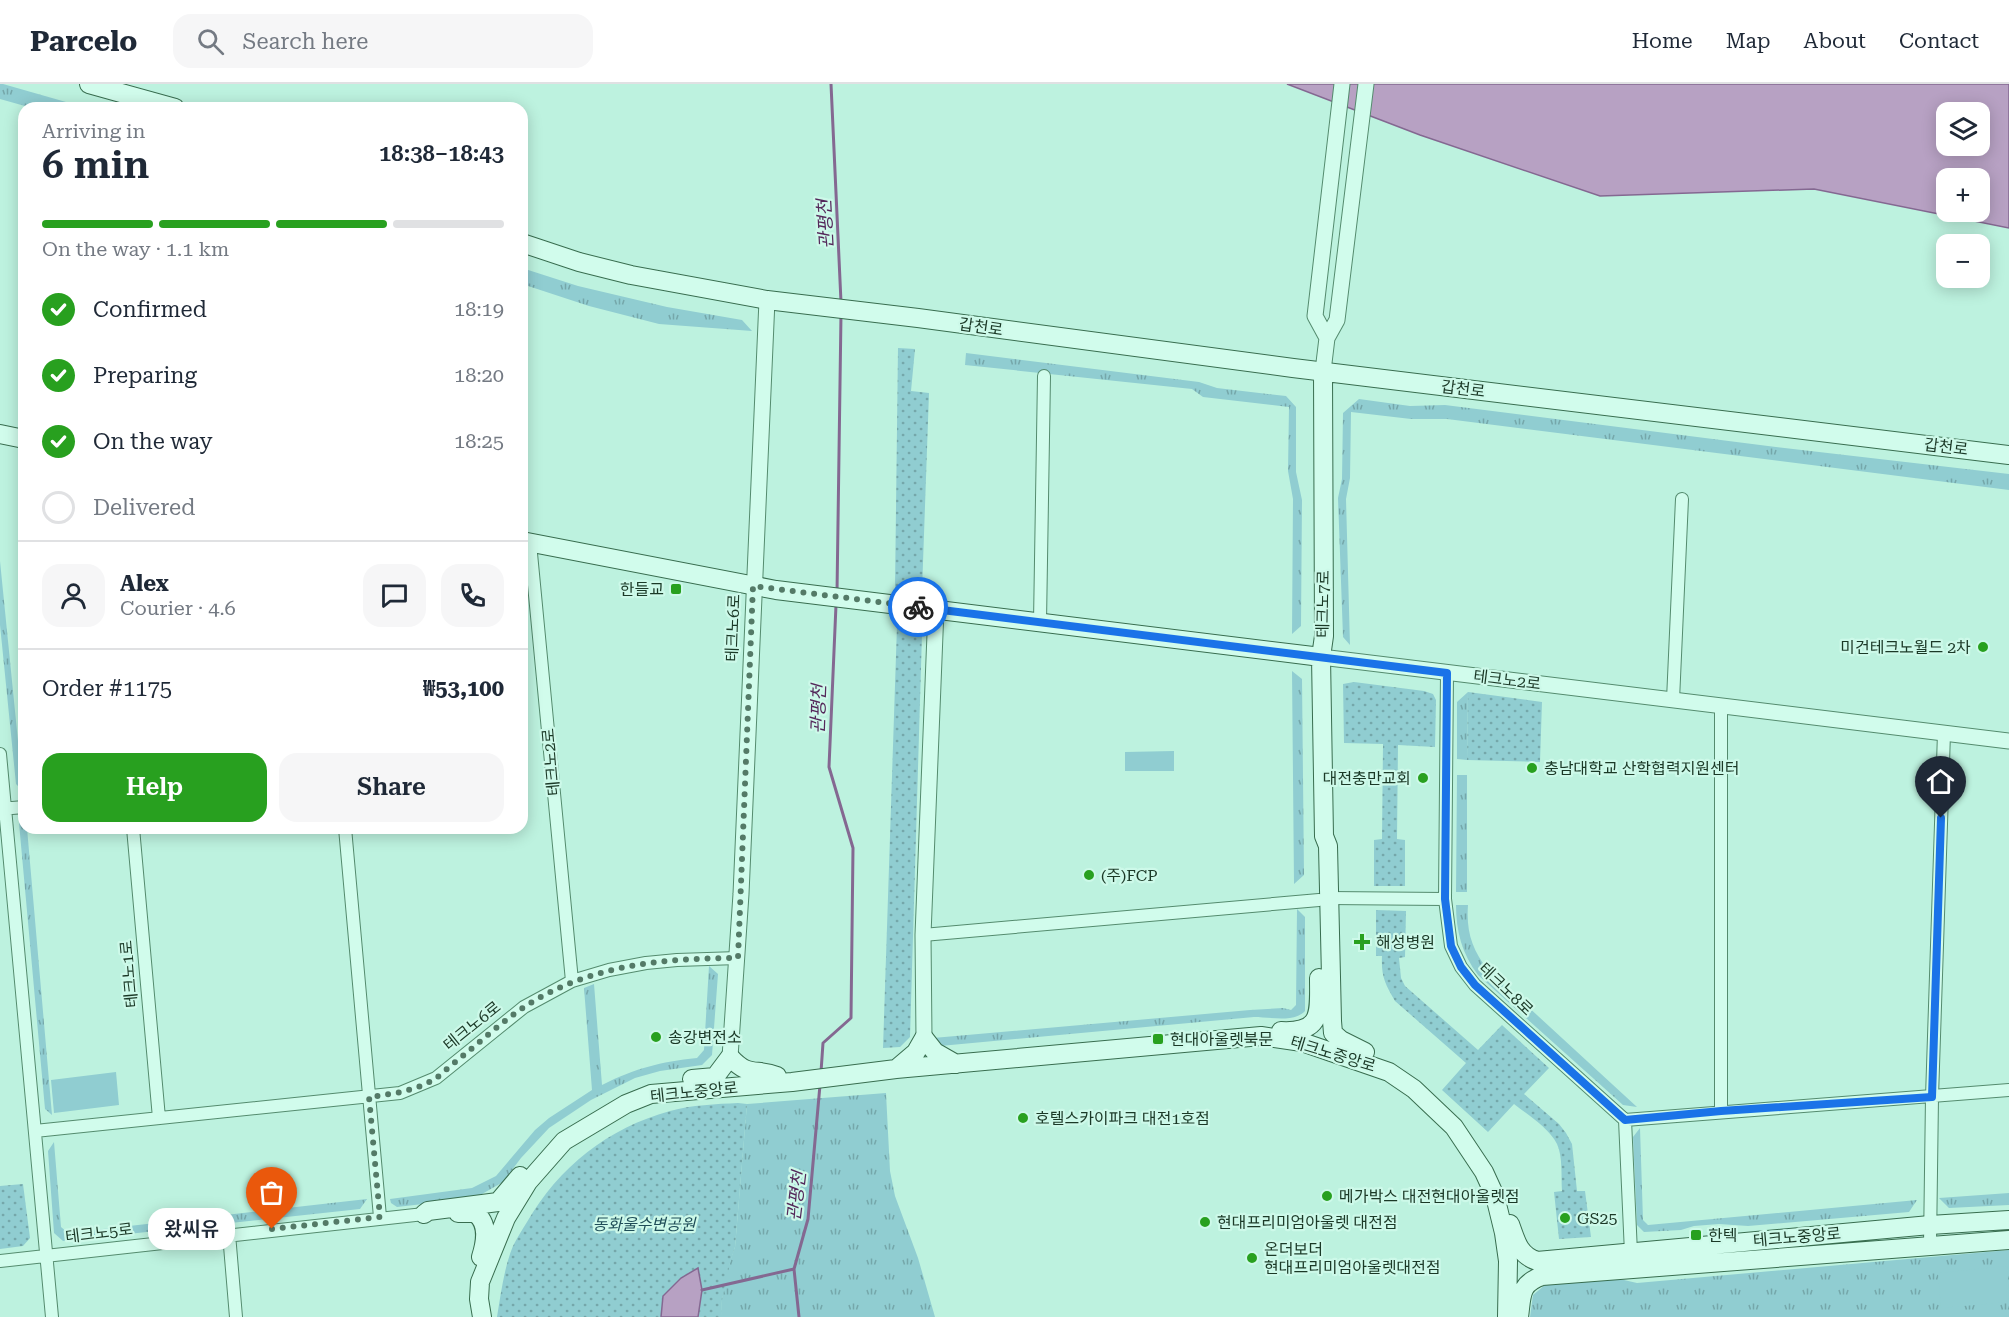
<!DOCTYPE html>
<html lang="en">
<head>
<meta charset="utf-8">
<style>
  body { margin:0; font-family:"Roboto Serif","Noto Sans KR",serif; background:#f6f6f7; color:#1f2937; height:100vh; display:flex; flex-direction:column; font-size:22px; white-space:nowrap }
  * { box-sizing:border-box; margin:0 }
  p { font-size:20px; color:#747a83 }
  .icon { flex:none; width:33px; height:33px; fill:none; stroke:currentColor; stroke-width:2; stroke-linecap:round; stroke-linejoin:round }
  .map { position:relative; flex:1; overflow:hidden }
  .sheet { position:absolute; left:18px; top:18px; width:510px; height:732px; display:flex; flex-direction:column; background:#fff; border-radius:18px; box-shadow:0 3px 15px #0003 }
  .sheet>* { flex:none }
  .buttons { position:absolute; left:1936px; top:18px; display:grid; gap:12px }
  .buttons a { display:grid; place-items:center; width:54px; height:54px; border-radius:12px; background:#fff; box-shadow:0 3px 15px #0003; font-size:30px }
  .pin { position:absolute; display:grid; place-items:center; width:51px; height:51px; color:#fff; margin:-62px -26px; border-radius:50% 50% 50% 0; rotate:-45deg; box-shadow:0 0 6px #0007 }
  .pin .icon { rotate:45deg }
  .courier { position:absolute; display:grid; place-items:center; width:60px; height:60px; margin:-30px; border:4px solid #1a73e8; border-radius:50%; background:#fff; color:#222; box-shadow:0 2px 8px #0007 }
  .bubble { position:absolute; height:42px; border-radius:18px; background:#fff; box-shadow:0 3px 15px #0003; font-size:20px; font-weight:600; line-height:42px; text-align:center }
  .overview em { font-style:normal; font-weight:600 }
  .overview div { display:flex; flex-direction:column-reverse }
  .overview { display:flex; align-items:center; justify-content:space-between; height:102px; padding:0 24px }
  h1 { font-size:39px; font-weight:600; line-height:45px }
  .bar { display:grid; grid-template-columns:repeat(4,1fr); gap:9px 6px; align-content:center; height:72px; padding:0 24px }
  .bar i { height:8px; border-radius:4px; background:#e0e1e3 }
  .bar .selected { background:#28a01f }
  .bar p { grid-column:span 4 }
  .line { display:flex; align-items:center; gap:15px; padding:0 24px; border-top:2px solid #e0e1e3 }
  .line div { flex:1 }
  .round { display:grid; place-items:center; flex:none; width:63px; height:63px; border-radius:18px; background:#f6f6f7 }
  ol { padding:0 24px; list-style:none }
  li { display:flex; align-items:center; gap:18px; height:66px }
  li p { margin-inline-start:auto }
  li .icon { padding:6px; border-radius:50%; background:#28a01f; color:#fff; stroke-width:4 }
  li:last-child { color:#747a83 }
  li i { width:33px; height:33px; border:3px solid #e0e1e3; border-radius:50% }
  .cta { display:flex; gap:12px; margin-top:auto; padding:12px 24px }
  .cta a { flex:1; height:69px; border-radius:18px; background:#28a01f; color:#fff; font-size:24px; font-weight:600; line-height:69px; text-align:center }
  .cta a+a { background:#f6f6f7; color:#1f2937 }
  header { display:flex; align-items:center; gap:36px; box-sizing:border-box; height:84px; padding:0 30px; background:#fff; border-bottom:2px solid #e0e1e3 }
  header strong { font-size:28px }
  nav { display:flex; gap:33px; margin-inline-start:auto; font-size:21px }
  .search { width:420px; height:54px; background:#f6f6f7; display:flex; align-items:center; gap:15px; box-sizing:border-box; padding:0 21px; border-radius:18px; color:#747a83; font-size:22px }
  .map>svg:first-child { display:block }
</style>
</head>
<body>
<header>
<strong>Parcelo</strong>
<div class="search"><svg class="icon" aria-label="search" viewBox="0 0 24 24"><circle cx="10" cy="10" r="6"/><path d="M15 15l6 6"/></svg>Search here</div>
<nav><a>Home</a><a>Map</a><a>About</a><a>Contact</a></nav>
</header>
<div class="map">
<svg width="2009" height="1233" viewBox="0 0 2009 1233">
  <defs>
    <pattern id="grass-tufts" width="24" height="20" patternUnits="userSpaceOnUse" patternTransform="scale(1.5)"><rect width="24" height="20" fill="#90cdd1"/><path d="M3 7l-1-3M5 7V3M7 7l1-3M15 17l-1-3M17 17v-4M19 17l1-3" fill="none" stroke="#75a7aa"/></pattern>
    <pattern id="park-dots" width="8" height="8" patternUnits="userSpaceOnUse" patternTransform="scale(1.5)"><rect width="8" height="8" fill="#90cdd1"/><path d="M2 2h.1M6 6h.1" fill="none" stroke="#75a7aa" stroke-width="1.8" stroke-linecap="round"/></pattern>
  </defs>
  <rect width="100%" height="100%" fill="#bdf2df"/>
  <path fill="url(#grass-tufts)" d="M0 0H3L87 24H32L0 15Z
    M522 184 578 202 667 223 742 236 752 247 659 240 589 222 522 200Z
    M966 269 1199 298 1217 304 1286 312 1296 323V388L1302 416 1301 542 1292 550 1293 415 1288 387 1289 323 1203 313 1192 305 965 281Z
    M1359 315 1410 322 1445 321 1768 362 2009 390V406L1447 335H1411L1351 328 1350 394 1346 415 1350 561 1343 553 1338 414 1342 395 1343 329Z
    M0 477 23 707 16 700 0 541Z
    M1292 587 1302 595 1304 791 1294 800Z
    M1468 608 1467 676 1457 675V618Z
    M1457 691H1467V808H1456Z
    M24 734V744H27L52 1031 45 1025 19 739Z
    M1456 821H1468C1466 847 1472 866 1488 886L1637 1023 1623 1021 1478 891C1462 870 1456 847 1456 821Z
    M1297 825 1305 833V927C1294 939 1270 933 1254 933L940 962 933 954 1250 926 1283 924 1291 926 1296 921Z
    M709 882 718 890 712 971 702 981 660 987 635 994 591 1016 549 1044 521 1074 503 1098 475 1114 397 1123 391 1119 390 1115 472 1104 496 1092 535 1046 549 1034 592 1006 584 904 594 900 602 1001C636 984 660 978 697 974L704 966Z
    M886 1009 890 1087 895 1112 918 1174 935 1233H721C721 1210 727 1185 735 1163L747 1020Z
    M1640 1044 1643 1136 1648 1141 1917 1116 1909 1128 1748 1142 1719 1140 1694 1142 1681 1146 1644 1148 1637 1141 1633 1053Z
    M54 1058 61 1143 68 1149 367 1115 360 1125 63 1157 54 1149 48 1067Z
    M2009 1109V1121L1949 1124 1939 1114Z
    M2009 1166V1233H1530L1533 1211 1545 1201 1611 1193 1637 1199Z"/>
  <path fill="url(#park-dots)" d="M898 264 915 265 911 307 929 309 922 507 895 504Z
    M897 541 917 543 922 550 910 953 900 963 883 964Z
    M1354 598 1424 607 1433 610 1436 616 1435 663 1398 661 1397 755 1405 756V802H1374V756L1382 755 1383 660 1344 659 1343 600Z
    M1468 608 1542 618 1540 678 1467 676Z
    M1376 826 1406 827 1405 873 1399 874 1401 894 1405 902 1478 966 1502 941 1549 984 1524 1010 1559 1040 1566 1049 1572 1060 1577 1107H1585L1591 1153 1559 1155 1554 1108 1562 1107C1561 1093 1563 1073 1557 1060 1549 1044 1528 1031 1514 1020L1488 1048 1442 1006 1466 979 1395 917C1385 900 1381 892 1382 872H1376Z
    M738 1019 747 1020 735 1163 730 1179 722 1216 721 1233H497C501 1209 504 1184 513 1162 517 1154 522 1146 527 1138 559 1083 608 1044 670 1027 692 1021 716 1020 738 1019Z
    M23 1100 30 1154 23 1162 0 1165V1102Z"/>
  <path fill="#90cdd1" d="M1174 667V687H1125V668Z
    M116 988 119 1021 54 1029 51 996Z
    M2007 1182 2009 1218 1941 1224 1938 1189Z"/>
  <path fill="#b7a1c3" stroke="#846891" stroke-width="1.5" fill-rule="evenodd" d="M1287 0H2009V144L1814 105 1600 112 1420 51ZM1947 28H1980V62H1947ZM1947 94H1980V128H1947Z
    M698 1184 702 1206 698 1233H661L663 1212 681 1194Z"/>
  <g fill="none" stroke-linecap="round" stroke-linejoin="round">
    <path stroke="#846891" stroke-width="3" d="M831 0 841 218
      M837 509 841 230
      M821 988 823 959 851 934 853 764 829 683 836 521
      M702 1206 794 1185
      M799 1233 794 1185 808 1135 820 1001"/>
    <defs>
      <path id="minor" d="M530 459 572 897
        M1040 538 1044 292
        M1447 589 1445 815 1451 862 1461 883 1475 901 1625 1036 2009 1006
        M1673 616 1682 415
        M1721 621V1027
        M0 670 52 1233
        M0 725 24 723
        M133 744 159 1034
        M345 744 380 1133
        M1328 814 1445 815
        M923 851 1319 816
        M1625 1036 1631 1169
        M35 1047 400 1009 436 994 524 923 572 897 609 886 646 879 677 876 738 874
        M229 1150 236 1233
        M1930 1161 1932 1013 1944 649
        M0 1177 424 1130"/>
      <path id="tertiary" d="M1327 254 1315 232 1342 0
        M1323 287 1327 254 1337 236 1366 0
        M1321 573 2009 657
        M924 954 923 851 936 525
        M730 973 741 810 767 216"/>
      <path id="secondary" d="M89 0 175 24
        M522 159 579 178 631 191 767 216 918 234 1293 284 2009 371
        M1323 287 1324 552 1321 573 1324 752 1328 762 1332 937 1333 949 1341 956 1365 968
        M0 350 24 355
        M522 457 776 506 1321 573
        M1281 947C1323 949 1319 928 1319 894
        M896 985 916 968 924 954 935 968 956 980
        M692 995 715 993 730 973C750 995 756 983 777 992
        M458 1129H475C489 1139 486 1157 481 1173
        M424 1130 428 1127 498 1118 520 1092
        M1510 1140C1516 1157 1519 1171 1537 1177L1930 1141 2009 1136
        M482 1233 479 1215 480 1198 506 1134 528 1098 564 1057 626 1020 651 1010 792 998 896 985 1261 952 1302 958 1389 988 1414 1005 1454 1043 1484 1088 1495 1112 1504 1149 1508 1177 1507 1233
        M1519 1233C1522 1212 1519 1200 1542 1192L2009 1156"/>
    </defs>
    <use href="#minor" stroke="#548b6e" stroke-width="14"/>
    <use href="#tertiary" stroke="#548b6e" stroke-width="17"/>
    <use href="#secondary" stroke="#386d4f" stroke-width="20"/>
    <use href="#minor" stroke="#d1fcec" stroke-width="12"/>
    <use href="#tertiary" stroke="#d1fcec" stroke-width="15"/>
    <use href="#secondary" stroke="#d1fcec" stroke-width="18"/>
  </g>
  <g fill="none" stroke-linecap="round" stroke-linejoin="round">
    <path stroke="#547a67" stroke-width="6" stroke-dasharray="0 10.8" d="M272 1145 380 1133 369 1013C393 1010 414 1007 435 995 443 989 451 981 459 975 485 954 510 930 539 914 600 880 669 874 738 874L753 502 918 523"/>
    <path stroke="#1a73e8" stroke-width="8" d="M918 523 1447 589 1445 815 1451 862 1461 883 1475 901 1625 1036 1721 1027 1932 1013 1941 734"/>
  </g>
  <g fill="#28a01f" stroke="#cdf9e9" stroke-width="2">
    <rect x="670" y="499" width="12" height="12" rx="3"/>
    <circle cx="1983" cy="563" r="6"/>
    <circle cx="1532" cy="684" r="6"/>
    <circle cx="1423" cy="694" r="6"/>
    <circle cx="1089" cy="791" r="6"/>
    <path d="M1359 849h6v6h6v6h-6v6h-6v-6h-6v-6h6z"/>
    <circle cx="656" cy="953" r="6"/>
    <rect x="1152" y="949" width="12" height="12" rx="3"/>
    <circle cx="1023" cy="1034" r="6"/>
    <circle cx="1327" cy="1112" r="6"/>
    <circle cx="1565" cy="1134" r="6"/>
    <circle cx="1205" cy="1138" r="6"/>
    <rect x="1690" y="1145" width="12" height="12" rx="3"/>
    <circle cx="1252" cy="1174" r="6"/>
  </g>
  <g text-anchor="middle" dominant-baseline="central" stroke-width="4.5" stroke-linejoin="round" paint-order="stroke">
    <g font-size="16" fill="#1b3927" stroke="#cdf9e9">
      <text transform="translate(981 243) rotate(8)">갑천로</text>
      <text transform="translate(1463 305) rotate(7)">갑천로</text>
      <text transform="translate(1946 363) rotate(7)">갑천로</text>
      <text transform="translate(1323 520) rotate(-89)">테크노7로</text>
      <text transform="translate(733 544) rotate(-88)">테크노6로</text>
      <text transform="translate(1507 596) rotate(7)">테크노2로</text>
      <text transform="translate(551 678) rotate(-95)">테크노2로</text>
      <text transform="translate(129 890) rotate(-95)">테크노1로</text>
      <text transform="translate(1506 905) rotate(44)">테크노8로</text>
      <text transform="translate(472 942) rotate(-39)">테크노6로</text>
      <text transform="translate(1333 970) rotate(17)">테크노중앙로</text>
      <text transform="translate(694 1008) rotate(-6)">테크노중앙로</text>
      <text transform="translate(99 1149) rotate(-7)">테크노5로</text>
      <text transform="translate(1797 1153) rotate(-5)">테크노중앙로</text>
    </g>
    <g font-size="16" fill="#1b3927" stroke="#cdf9e9" text-anchor="start">
      <text x="664" y="505" text-anchor="end">한들교</text>
      <text x="1971" y="563" text-anchor="end">미건테크노월드 2차</text>
      <text x="1544" y="684">충남대학교 산학협력지원센터</text>
      <text x="1411" y="694" text-anchor="end">대전충만교회</text>
      <text x="1101" y="791">(주)FCP</text>
      <text x="1376" y="858">해성병원</text>
      <text x="668" y="953">송강변전소</text>
      <text x="1170" y="955">현대아울렛북문</text>
      <text x="1035" y="1034">호텔스카이파크 대전1호점</text>
      <text x="1339" y="1112">메가박스 대전현대아울렛점</text>
      <text x="1577" y="1134">GS25</text>
      <text x="1217" y="1138">현대프리미엄아울렛 대전점</text>
      <text x="1708" y="1151">한텍</text>
      <text x="1264" y="1165">온더보더<tspan x="1264" dy="18">현대프리미엄아울렛대전점</tspan></text>
    </g>
    <g font-size="16" font-style="italic" fill="#1f4d58" stroke="#cdf9e9">
      <text x="644" y="1140">동화울수변공원</text>
    </g>
    <g font-size="18" font-style="italic" fill="#54285a" stroke="#cdf9e9">
      <text transform="translate(825 140) rotate(-93)">관평천</text>
      <text transform="translate(818 625) rotate(-88)">관평천</text>
      <text transform="translate(796 1112) rotate(-83)">관평천</text>
    </g>
  </g>
</svg>
<div class="buttons">
<a><svg class="icon" aria-label="layers" viewBox="0 0 24 24"><path d="M12 4l9 5-9 5-9-5zM3 14l9 5 9-5"/></svg></a>
<a>+</a>
<a>−</a>
</div>
<div class="pin" style="left:272px;top:1145px;background:#ea580c"><svg class="icon" aria-label="bag" viewBox="0 0 24 24"><path d="M5 8h14l-1 12H6zM9 8a3 3 0 0 1 6 0"/></svg></div>
<div class="pin" style="left:1941px;top:734px;background:#1f2937"><svg class="icon" aria-label="home" viewBox="0 0 24 24"><path d="M3 11l9-7 9 7M6 9v11h12V9"/></svg></div>
<div class="courier" style="left:918px;top:523px"><svg class="icon" aria-label="bike" viewBox="0 0 24 24"><circle cx="6" cy="16" r="4"/><circle cx="18" cy="16" r="4"/><path d="M6 16l4-8h5l3 8M10 8l3 8H6M13 5h3"/></svg></div>
<div class="bubble" style="left:148px;top:1124px;width:87px">왔씨유</div>
<section class="sheet">
<div class="overview"><div><h1>6 min</h1><p>Arriving in</p></div><em>18:38–18:43</em></div>
<div class="bar"><i class="selected"></i><i class="selected"></i><i class="selected"></i><i></i><p>On the way · 1.1 km</p></div>
<ol>
<li><svg class="icon" aria-label="check" viewBox="0 0 24 24"><path d="M5 12l5 5 9-10"/></svg>Confirmed<p>18:19</p></li>
<li><svg class="icon" aria-label="check" viewBox="0 0 24 24"><path d="M5 12l5 5 9-10"/></svg>Preparing<p>18:20</p></li>
<li><svg class="icon" aria-label="check" viewBox="0 0 24 24"><path d="M5 12l5 5 9-10"/></svg>On the way<p>18:25</p></li>
<li><i></i>Delivered</li>
</ol>
<div class="line" style="height:108px"><a class="round"><svg class="icon" aria-label="person" viewBox="0 0 24 24"><circle cx="12" cy="8" r="4"/><path d="M4 21q1-7 8-7t8 7"/></svg></a><div><b>Alex</b><p>Courier · 4.6</p></div><a class="round"><svg class="icon" aria-label="chat" viewBox="0 0 24 24"><path d="M4 5h16v11H9l-5 4z"/></svg></a><a class="round"><svg class="icon" aria-label="phone" viewBox="0 0 24 24"><path d="M5 4h4l2 5-3 2q2 4 5 5l2-3 5 2v4C11 20 4 13 5 4z"/></svg></a></div>
<div class="line" style="height:78px"><div>Order #1175</div><b>₩53,100</b></div>
<div class="cta"><a>Help</a><a>Share</a></div>
</section>
</div>
</body>
</html>
